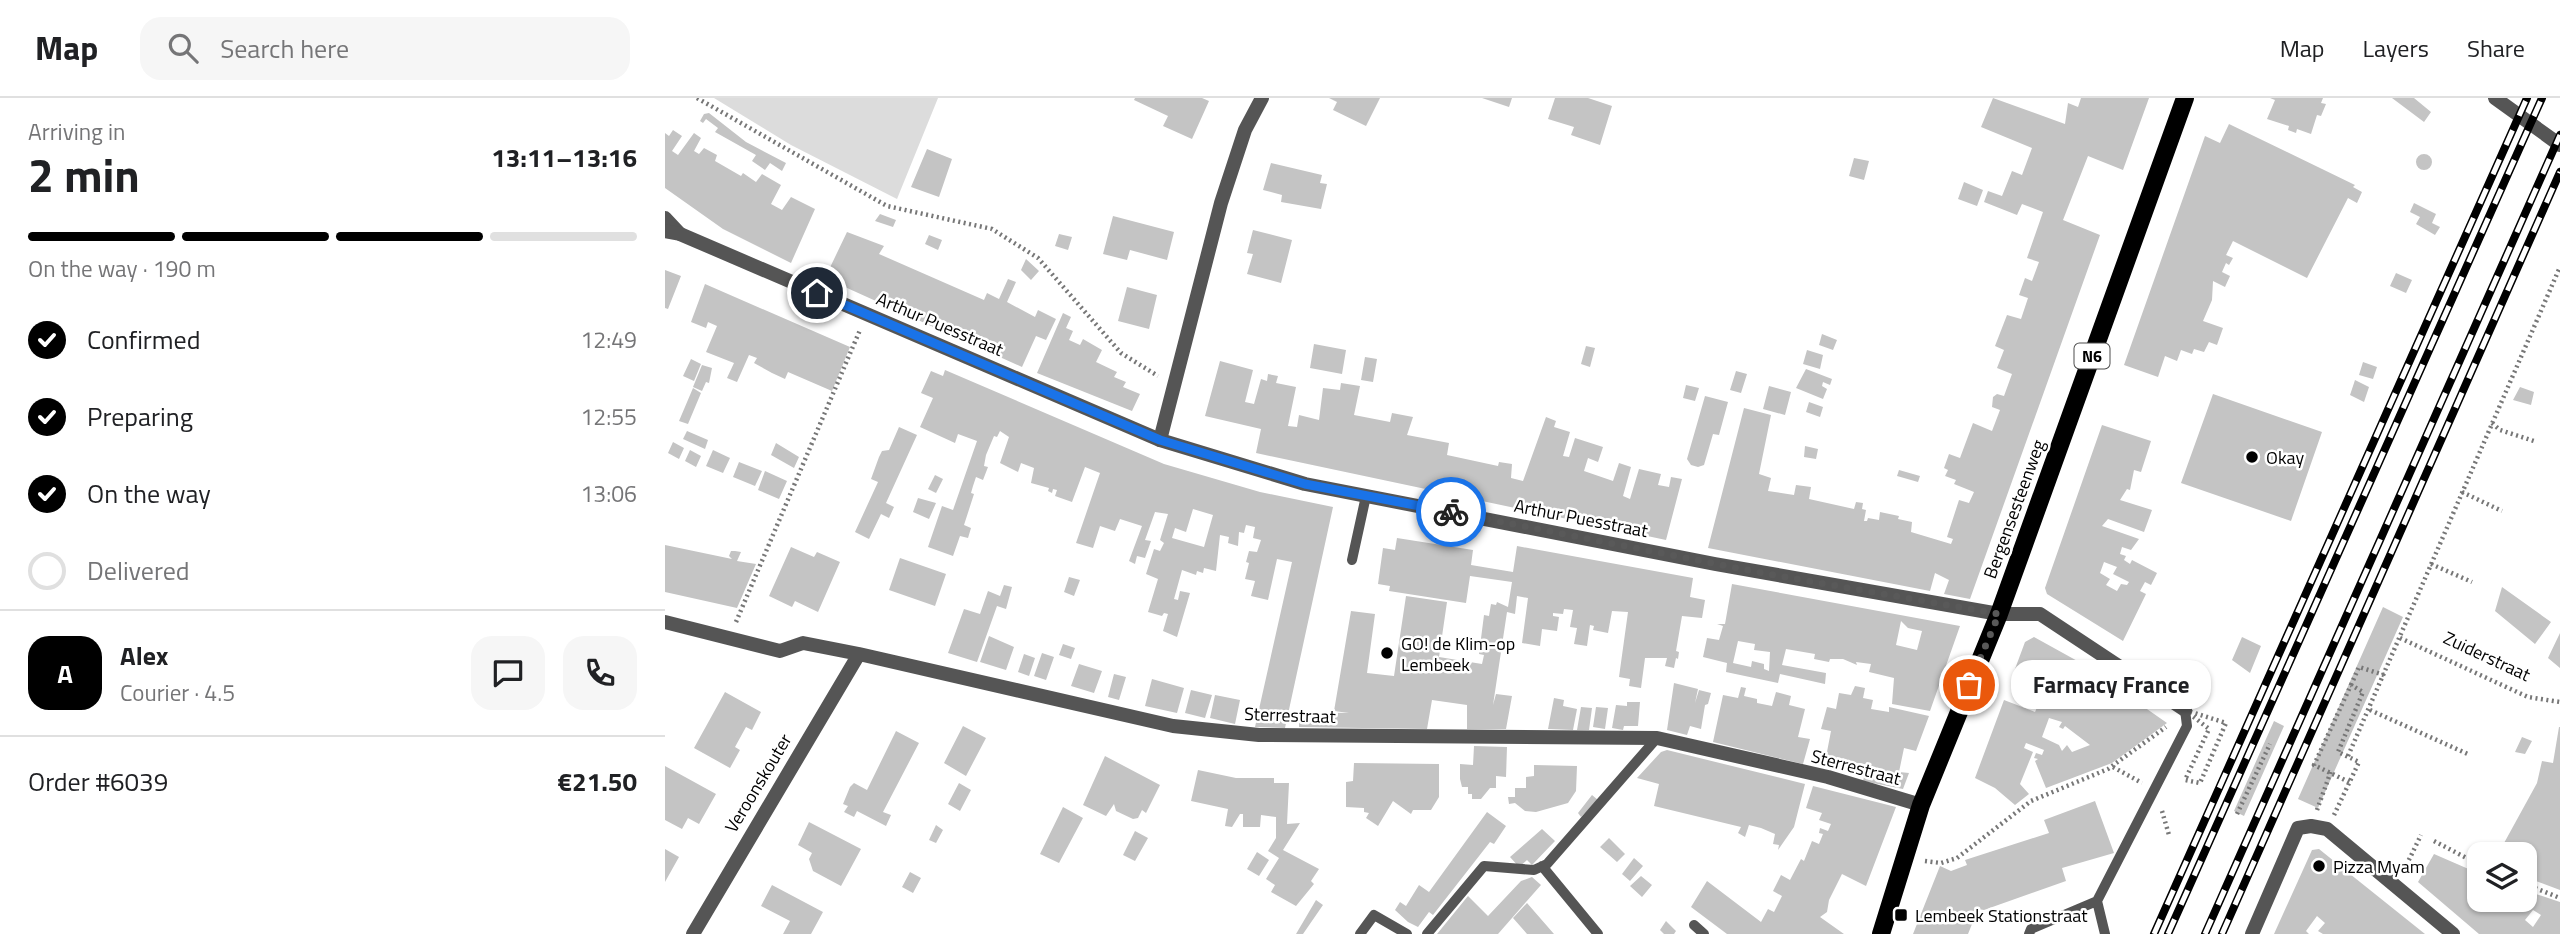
<!DOCTYPE html>
<html lang="en">
<head>
<meta charset="utf-8">
<style>
  body { margin:0; font-family:"Titillium Web",sans-serif; background:#f6f6f6; color:#202124; height:100vh; display:flex; flex-direction:column; font-size:26px; white-space:nowrap }
  * { box-sizing:border-box; margin:0 }
  p { font-size:23px; color:#757577 }
  .icon { flex:none; width:38px; height:38px; fill:none; stroke:currentColor; stroke-width:2; stroke-linecap:round; stroke-linejoin:round }
  .map { position:relative; flex:1; overflow:hidden }
  .side { display:flex; flex-direction:column; background:#fff; width:665px }
  .side>* { flex:none }
  .fabs { position:absolute; left:1802px; top:744px; display:grid; gap:14px }
  .fabs a { display:grid; place-items:center; width:70px; height:70px; border-radius:14px; background:#fff; box-shadow:0 2px 5px #0004; font-size:35px }
  .pin { position:absolute; display:grid; place-items:center; width:60px; height:60px; color:#fff; margin:-30px; border:4px solid #fff; border-radius:50%; box-shadow:0 2px 7px #0007 }
  .courier { position:absolute; display:grid; place-items:center; width:70px; height:70px; margin:-35px; border:5px solid #1a73e8; border-radius:50%; background:#fff; color:#222; box-shadow:0 2px 9px #0007 }
  .bubble { position:absolute; height:49px; border-radius:21px; background:#fff; box-shadow:0 2px 5px #0004; font-size:23px; font-weight:700; line-height:49px; text-align:center }
  .head em { font-style:normal; font-weight:700 }
  .head div { display:flex; flex-direction:column-reverse }
  .head { display:flex; align-items:center; justify-content:space-between; height:119px; padding:0 28px }
  h1 { font-size:46px; font-weight:700; line-height:52px }
  .bar { display:grid; grid-template-columns:repeat(4,1fr); gap:10px 7px; align-content:center; height:84px; padding:0 28px }
  .bar i { height:9px; border-radius:5px; background:#e0e0e0 }
  .bar .selected { background:#000 }
  .bar p { grid-column:span 4 }
  .line { display:flex; align-items:center; gap:18px; padding:0 28px; border-top:2px solid #e0e0e0 }
  .line div { flex:1 }
  .round { display:grid; place-items:center; flex:none; width:74px; height:74px; border-radius:21px; background:#f6f6f6 }
  ol { padding:0 28px; list-style:none }
  li { display:flex; align-items:center; gap:21px; height:77px }
  li p { margin-inline-start:auto }
  li .icon { padding:7px; border-radius:50%; background:#000; color:#fff; stroke-width:4 }
  li:last-child { color:#757577 }
  li i { width:38px; height:38px; border:4px solid #e0e0e0; border-radius:50% }
  header { display:flex; align-items:center; gap:42px; box-sizing:border-box; height:98px; padding:0 35px; background:#fff; border-bottom:2px solid #e0e0e0 }
  header strong { font-size:33px }
  nav { display:flex; gap:38px; margin-inline-start:auto; font-size:24px }
  .search { width:490px; height:63px; background:#f6f6f6; display:flex; align-items:center; gap:18px; box-sizing:border-box; padding:0 24px; border-radius:21px; color:#757577; font-size:26px }
  main { display:flex; flex:1; min-height:0 }
  .map>svg:first-child { display:block }
</style>
</head>
<body>
<header>
<strong>Map</strong>
<div class="search"><svg class="icon" aria-label="search" viewBox="0 0 24 24"><circle cx="10" cy="10" r="6"/><path d="M15 15l6 6"/></svg>Search here</div>
<nav><a>Map</a><a>Layers</a><a>Share</a></nav>
</header>
<main>
<section class="side">
<div class="head"><div><h1>2 min</h1><p>Arriving in</p></div><em>13:11–13:16</em></div>
<div class="bar"><i class="selected"></i><i class="selected"></i><i class="selected"></i><i></i><p>On the way · 190 m</p></div>
<ol>
<li><svg class="icon" aria-label="check" viewBox="0 0 24 24"><path d="M5 12l5 5 9-10"/></svg>Confirmed<p>12:49</p></li>
<li><svg class="icon" aria-label="check" viewBox="0 0 24 24"><path d="M5 12l5 5 9-10"/></svg>Preparing<p>12:55</p></li>
<li><svg class="icon" aria-label="check" viewBox="0 0 24 24"><path d="M5 12l5 5 9-10"/></svg>On the way<p>13:06</p></li>
<li><i></i>Delivered</li>
</ol>
<div class="line" style="height:126px"><b class="round" style="background:#000;color:#fff">A</b><div><b>Alex</b><p>Courier · 4.5</p></div><a class="round"><svg class="icon" aria-label="chat" viewBox="0 0 24 24"><path d="M4 5h16v11H9l-5 4z"/></svg></a><a class="round"><svg class="icon" aria-label="phone" viewBox="0 0 24 24"><path d="M5 4h4l2 5-3 2q2 4 5 5l2-3 5 2v4C11 20 4 13 5 4z"/></svg></a></div>
<div class="line" style="height:91px"><div>Order #6039</div><b>€21.50</b></div>
</section>
<div class="map">
<svg width="1895" height="836" viewBox="0 0 1895 836">
  <rect width="100%" height="100%" fill="#fff"/>
  <path fill="#dcdcdc" d="M49 0H273L232 101 126 47Z"/>
  <path fill="#c4c4c4" fill-rule="evenodd" d="M470 0H537L544 3 527 41 498 28 503 18 469 2Z
    M664 0H715L701 28 668 12 672 4Z
    M817 0H847L844 9Z
    M890 0H923L947 8 935 47 906 37 909 29 883 21Z
    M1328 0 1400 26 1403 5 1413 9 1416 0H1484L1458 72 1423 58 1398 122 1435 137 1305 501 1279 496 1284 482 1270 475 1265 493 1043 450 1079 310 1106 317 1094 376 1106 380 1103 393 1129 397 1131 387 1146 389 1144 401 1189 411 1191 404 1198 405 1197 411 1201 412 1199 423H1202L1203 420 1214 422 1215 414 1234 418 1233 421 1247 424 1246 434 1286 446 1288 441 1282 439 1294 402 1304 405 1309 394 1289 386 1291 382 1280 378 1283 372 1279 370 1284 356 1295 360 1308 325 1327 333 1335 312 1327 309 1328 299 1332 296 1339 298 1347 276 1332 270 1339 252 1330 248 1342 217 1356 221 1363 200 1354 197 1360 180 1367 183 1374 164 1362 160 1378 114 1357 106 1352 117 1319 104 1323 93 1337 98 1347 73 1357 77 1367 50 1316 29Z
    M1605 0H1658L1656 5 1661 6 1656 18 1652 17 1646 36 1632 31 1631 35 1623 32 1624 28 1602 21 1610 2Z
    M1727 0H1749L1766 14 1759 24Z
    M44 15 81 44 121 65 117 73 105 65 100 72 87 63 91 57 50 34 53 30 41 21 38 25 35 23 39 16Z
    M1564 26 1690 87 1688 89 1697 94 1692 105 1683 100 1642 180 1568 143 1561 157 1568 160 1564 167 1561 165 1557 174 1565 178 1560 189 1548 183 1547 202 1538 223 1558 230 1552 247 1544 244 1539 254 1529 251 1527 256 1516 252 1512 263 1500 258 1493 279 1459 267 1540 38 1555 45Z
    M8 32 17 38 7 53 13 57 29 35 36 40 29 53 34 56 39 50 52 57 50 63 76 78 78 75 91 84 97 76 116 87 106 106 117 112 126 99 150 111 126 165 58 131 0 90V35L4 38Z
    M262 51 287 61 274 99 246 89Z
    M1751 64a8 8 0 1 1 16 0a8 8 0 1 1-16 0Z
    M1189 60 1204 63 1199 82 1184 78Z
    M606 65 657 77 655 85 662 86 656 111 616 104 617 97 598 92Z
    M1299 84 1318 92 1312 108 1293 101Z
    M1749 105 1771 116 1767 125 1775 129 1770 137 1751 126 1755 119 1745 114Z
    M215 116 231 122 228 129 210 123Z
    M448 118 509 134 502 162 465 152 462 162 438 156Z
    M588 132 627 142 616 185 582 176 588 156 582 155Z
    M182 134 219 148 214 156 319 202 322 195 334 201 343 181 351 184 342 204 370 219 373 212 391 221 381 242 371 238 357 269 160 180Z
    M394 136 407 139 403 152 390 148Z
    M264 137 277 142 273 152 260 146Z
    M361 161 374 173 366 182 356 172Z
    M0 172 16 178 3 211 0 210Z
    M1731 175 1747 182 1741 195 1725 188Z
    M40 186 185 249 167 293 123 274 120 281 107 275 89 265 92 260 84 257 72 284 62 280 69 265 41 254 52 228 43 224 41 230 26 224Z
    M462 189 492 197 484 231 453 223Z
    M398 215 406 219 401 230 408 233 404 242 415 247 418 241 437 252 431 264 452 274 449 279 461 284 458 289 475 296 467 313 372 275Z
    M1157 236 1172 242 1168 252 1154 247Z
    M649 246 681 252 677 276 645 270Z
    M921 248 930 250 925 269 916 266Z
    M1142 252 1158 257 1155 271 1138 266Z
    M700 259 712 261 708 284 696 282Z
    M26 261 36 266 29 283 18 278Z
    M555 263 588 272 580 304 589 306 596 281 602 283 603 276 613 278 611 285 631 289 623 328 632 329 634 317 654 322 658 290 675 292 676 285 695 288 689 317 725 324 727 315 748 319 742 337 784 345 782 357 833 368 834 364 847 366 846 380 858 383 881 319 891 323 889 329 905 334 898 358 904 359 910 340 938 349 933 364 923 360 919 373 948 383 954 365 966 369 958 398 965 401 974 371 996 376 993 387 1004 389 1006 379 1017 381 1001 442 591 355 596 331 540 318Z
    M1698 264 1712 269 1708 281 1694 277Z
    M37 267 47 270 44 285 41 284 37 293 28 289Z
    M1141 271 1167 281 1165 287 1158 284 1157 288 1162 291 1158 301 1131 290Z
    M280 272 499 366 595 394 668 409 620 630 590 629 627 464 612 461 603 502 586 498 590 483 580 481 584 465 581 464 584 453 592 454 596 442 588 440 590 429 581 427 579 435 574 434 573 448 563 445 564 439 555 437 551 473 539 470 538 475 532 473 531 477 517 472 509 501 513 502 515 493 525 495 512 539 498 533 503 516 499 515 497 518 483 514 493 481 481 476 489 451 495 453 499 445 495 442 503 416 490 414 480 442 486 443 480 460 472 458 470 466 464 463 477 428 455 421 450 433 435 428 428 450 411 445 435 375 420 369 407 404 390 398 392 392 388 391 387 395 383 393 384 390 366 385 369 370 356 365 353 374 335 365 344 339 335 333 332 339 329 338 321 357 319 368 323 369 318 382 311 379 308 388 306 395 309 396 299 427 306 430 303 440 295 438 288 458 263 449 277 408 288 412 312 343 293 336 290 345 255 329 268 300 256 295 266 273 278 278ZM528 411 548 417 539 449 507 440 510 430 521 434Z
    M1071 273 1082 276 1076 295 1065 292Z
    M1690 282 1704 289 1699 304 1685 297Z
    M1021 287 1034 290 1030 303 1018 300Z
    M1104 288 1126 294 1120 317 1098 311Z
    M1855 289 1869 294 1866 307 1848 302Z
    M28 290 36 295 23 326 14 323Z
    M1548 296 1657 334 1626 423 1516 385Z
    M1040 298 1063 304 1054 337 1048 336 1039 367 1033 369 1026 367 1022 361Z
    M1144 304 1158 309 1155 319 1141 314Z
    M1437 327 1486 343 1476 374 1469 372 1465 392 1462 391 1455 402 1487 412 1479 434 1443 421 1437 428 1474 441 1466 452 1457 449 1455 456 1461 458 1459 462 1465 466 1467 462 1492 475 1486 487 1480 484 1475 493 1481 496 1458 543 1382 496 1380 490ZM1439 464 1452 469 1448 476 1464 484 1462 487 1456 486 1452 493 1441 487 1445 481 1435 475Z
    M234 329 252 337 221 405 229 409 224 420 216 416 204 441 190 434 213 384 206 381 214 359 217 353 224 352Z
    M22 333 43 342 40 351 18 341Z
    M8 344 19 350 14 361 3 355Z
    M111 345 134 359 129 370 106 357Z
    M1140 348 1153 351 1151 361 1139 359Z
    M25 352 36 358 31 369 20 363Z
    M48 352 65 360 58 375 41 368Z
    M74 364 97 373 90 388 68 379Z
    M1234 372 1255 378 1253 384 1232 378Z
    M100 373 122 383 114 401 93 392Z
    M270 377 278 381 271 395 263 391Z
    M253 400 271 405 264 421 248 414Z
    M732 440 808 452 806 467 848 474 852 448 1028 480 1025 499 1040 502 1037 520 1017 518 1011 553 1014 554 1013 561 1011 560 1009 570 1000 568 1002 560H980L976 590 964 588 965 581 954 579 963 514 947 513 943 535 928 532 929 528 925 527 922 548 909 546 912 530 905 529 908 512 899 511 898 516 888 515V518L894 519 892 533 877 531 875 548 857 545 863 500 852 498 850 516 842 514 828 607 831 596 847 598 841 631H802V607L767 602 762 631 634 629V614L684 615 669 613 686 513 710 516 702 575 729 578 741 498 782 504 774 559 817 566 819 557 814 556 819 517 824 518 826 506 831 507 832 504 843 509 847 484 805 478 801 505 724 493 725 488 713 486 718 450 730 452Z
    M0 447 67 461 64 458 66 453H70L76 454 72 463 91 466 72 510 0 494Z
    M126 449 149 459 152 454 175 464 153 514 130 503 127 509 104 498Z
    M235 460 281 476 270 508 224 492Z
    M404 479 415 482 409 498 399 494Z
    M1067 486 1295 528 1265 613 1227 606 1229 580 1204 574 1206 566 1191 564 1192 567 1178 561H1165L1164 564 1149 561 1150 556 1121 551 1117 567 1161 575 1160 586 1115 576 1113 585 1061 574 1062 565 1038 559 1042 540 1054 542 1058 528 1052 526H1060ZM1236 523 1243 530 1257 533 1252 552 1231 547ZM1073 543 1090 546 1089 552 1105 554 1104 573 1099 571V566L1087 563 1086 569 1068 565Z
    M339 487 347 489 341 511 332 508 312 564 283 555 299 511 315 516 323 493 335 498Z
    M1837 489 1886 524 1870 546 1830 513Z
    M1718 509 1738 519 1653 710 1633 701Z
    M1895 535V570L1883 560Z
    M324 538 349 549 341 572 315 564Z
    M1369 539 1416 565 1502 625 1447 665 1381 690 1370 663 1373 661 1369 660 1371 655 1377 657 1379 652 1361 645 1359 650 1368 654 1355 686 1364 696 1350 707 1330 690 1310 680 1339 602 1370 614 1380 591 1357 579 1355 583 1347 579 1360 544ZM1384 620 1397 624 1394 629 1398 631 1400 628 1425 647 1407 654 1402 647 1397 653 1394 647 1377 639Z
    M1577 539 1596 548 1585 575 1567 562Z
    M398 546 410 550 406 561 394 557Z
    M377 555 389 559 381 582 369 578Z
    M359 556 370 560 364 578 353 574Z
    M414 566 437 573 429 595 406 588Z
    M449 576 461 579 454 602 443 599Z
    M487 581 519 590 512 615 480 608Z
    M1009 585 1033 591 1030 605 1034 592 1046 595 1043 606 1040 607 1036 631 1025 628 1022 637 1002 632Z
    M1190 588 1200 590 1198 600 1208 602 1206 611 1224 614V609L1264 618 1251 653 1239 650 1234 674 1244 675 1238 691 1198 683 1202 667 1161 659 1166 633 1156 631 1162 609 1171 611 1174 595 1186 597Z
    M1076 589 1081 590 1079 598 1092 601V605L1107 608 1111 594 1126 598 1124 607 1140 611 1133 639 1145 641 1138 666 1048 644 1058 597 1073 600Z
    M526 592 547 597 540 620 520 615Z
    M60 594 96 614 87 632 81 629 70 649 75 652 65 670 29 650Z
    M550 597 575 602 570 626 545 620Z
    M889 600 899 602 898 608 912 611 908 632 883 631Z
    M962 604H975L973 628H959L958 632 947 630 951 607 962 608Z
    M916 609 927 610 924 632H912Z
    M931 609 943 610 940 631 928 629Z
    M1609 623 1619 628 1579 718 1569 713Z
    M298 628 321 640 301 678 279 665Z
    M1894 629H1895V792L1860 779V756H1833L1872 685 1877 663 1888 665Z
    M231 633 254 645 218 714 226 717 221 728 192 713 189 719 179 714 183 708 178 706 185 689 189 685 202 692Z
    M1857 639 1867 643 1860 656 1850 654Z
    M809 648 842 649 841 679 831 678V690H825L816 701H807V696H803V689H797L795 681V666L808 667Z
    M1002 652 1140 686 1129 729 1113 752 1114 747 1108 746 1110 736 1096 730 1084 727 1080 739 1073 735 1076 729 989 708 994 686 972 680 996 654Z
    M440 658 495 687 481 715 477 712 473 720 468 721 451 713 449 706 441 718 418 707Z
    M689 665 774 666V699L766 712H748L746 716 728 703 713 728 701 720 704 715 699 714V710L681 709V684L688 683Z
    M869 667 912 668 911 693 903 705 871 714 860 713 850 705 844 706 843 699H850V690H861V679L869 678Z
    M0 668 51 696 34 726 23 720 17 731 0 722Z
    M533 672 571 680H609V685H624L622 726 635 725 618 752 654 771 646 783 649 786 631 808 606 794 610 787 601 781 614 760 603 753 611 740V719L596 717 595 729H578V716H575L567 729 560 728 563 711 526 703Z
    M294 685 306 692 295 713 283 706Z
    M1148 688 1231 709 1201 788 1177 776 1164 802 1162 814 1155 819 1179 836H1062L1026 809 1042 783 1096 824 1103 811 1109 814 1117 798 1108 793 1116 777 1125 782 1136 761 1139 763 1147 743 1154 746 1158 736 1154 735 1155 730 1163 733 1166 726 1154 722 1157 715 1141 710Z
    M927 697 933 702 916 719 913 715Z
    M1430 703 1449 755 1397 770 1401 783 1319 812 1313 811 1303 836H1248L1275 768 1286 773 1302 767 1300 762 1384 735 1379 722Z
    M398 709 418 720 394 765 375 756Z
    M822 714 841 728 829 746 825 744 768 817 764 814 753 829 743 824 730 812 735 804 741 808 754 787 764 794Z
    M144 724 196 751 176 788 148 773 144 761 147 755 133 747Z
    M271 727 278 732 271 745 264 742Z
    M877 731 890 743 867 767 862 762 854 769 845 759Z
    M470 733 483 740 470 763 458 757Z
    M944 740 960 756 952 764 935 749Z
    M0 751 14 759 0 784Z
    M1654 751 1685 776 1760 836H1658L1653 833 1660 825 1652 818 1641 833 1644 836H1609L1647 752Z
    M592 754 604 762 594 778 582 771Z
    M1769 756 1815 776V802H1851L1858 806 1868 795 1895 804V836H1814L1753 784ZM1868 812 1876 817 1868 829 1860 822Z
    M969 760 978 768 965 783 957 776Z
    M245 774 256 780 248 795 237 789Z
    M976 778 987 787 977 799 965 788Z
    M867 779 876 787 833 836H772L803 798 823 818 856 783Z
    M107 787 158 814 146 836H118L125 823 96 808Z
    M651 802 658 807 638 836H631Z
    M862 805 889 836H862L848 820Z
    M1001 823 1011 833 1009 836H999L995 832Z"/>
  <g fill="none" stroke-linecap="round" stroke-linejoin="round">
    <path stroke="#777" stroke-width="4.5" stroke-dasharray="2 3.5" stroke-linecap="butt" d="M32 0 222 108 327 131 373 160 456 255 493 278
      M1827 325 1835 332 1869 343
      M1797 394 1837 413
      M1766 466 1807 484
      M71 524 195 232
      M1735 540 1863 599 1895 604
      M1686 587 1694 569 1719 577
      M1520 612 1561 625 1535 685 1520 682 1544 631Z
      M1705 612 1805 657
      M1683 658 1895 169
      M1448 669 1477 685
      M1652 712 1666 673
      M1497 713 1504 737
      M1572 716 1605 646
      M1669 717 1694 664 1673 654 1698 594 1686 587 1649 667 1686 685
      M1769 743 1815 767
      M1260 763 1276 765 1292 760 1366 703 1443 671 1501 629
      M1739 772 1756 737
      M1860 786 1895 800"/>
    <path stroke="#555" stroke-width="10" d="M687 462 701 398
      M877 768 933 836
      M1432 803 1440 836
      M1029 827 1039 836
      M695 836 709 817 742 836
      M762 836 819 768 869 772 882 766 992 640
      M1364 836 1366 831 1432 803 1522 628 1520 612"/>
    <path stroke="#555" stroke-width="14" d="M1830 0 1895 47
      M0 120 15 136
      M495 342 556 105 580 32 597 0
      M1334 516H1375L1520 612
      M0 524 115 553 138 545 194 556 508 628 594 637 992 640 1163 679 1256 707
      M28 836 194 556
      M1587 836 1633 730 1646 728 1662 731 1788 836"/>
    <path stroke="#555" stroke-width="14" d="M0 133 15 136 495 342 640 386 1050 466 1334 516"/>
    <path stroke="#000" stroke-width="18" d="M1216 836 1256 707 1334 516 1520 0"/>
    <defs>
      <path id="rail" d="M1489 836 1862 0
        M1503 836 1877 0
        M1540 836 1895 37
        M1557 836 1895 74"/>
    </defs>
    <use href="#rail" stroke="#000" stroke-width="8"/>
    <use href="#rail" stroke="#fff" stroke-width="5" stroke-dasharray="16" stroke-linecap="butt"/>
  </g>
  <g fill="none" stroke-linecap="round" stroke-linejoin="round">
    <path stroke="#595959" stroke-width="7" stroke-dasharray="0 12.6" d="M786 414 1103 476 1334 516 1304 587"/>
    <path stroke="#1a73e8" stroke-width="9" d="M152 195 495 342 640 386 786 414"/>
  </g>
  <g fill="#000" stroke="#fff" stroke-width="2.5">
    <circle cx="1587" cy="359" r="7"/>
    <circle cx="722" cy="555" r="7"/>
    <circle cx="1654" cy="768" r="7"/>
    <rect x="1229" y="810" width="14" height="14" rx="3.5"/>
  </g>
  <g text-anchor="middle" dominant-baseline="central" stroke-width="5" stroke-linejoin="round" paint-order="stroke">
    <rect fill="#fff" stroke="#4c4c4c" stroke-width="2" x="1409.5" y="245.5" width="35" height="25" rx="5"/>
    <g font-size="16" font-weight="bold" fill="#000">
      <text x="1427" y="258">N6</text>
    </g>
    <g font-size="18" fill="#000" stroke="#fff">
      <text transform="translate(275 226) rotate(23)">Arthur Puesstraat</text>
      <text transform="translate(1349 411) rotate(-70)">Bergensesteenweg</text>
      <text transform="translate(916 420) rotate(11)">Arthur Puesstraat</text>
      <text transform="translate(1822 558) rotate(25)">Zuiderstraat</text>
      <text transform="translate(625 617) rotate(2)">Sterrestraat</text>
      <text transform="translate(1191 669) rotate(15)">Sterrestraat</text>
      <text transform="translate(93 685) rotate(-59)">Veroonskouter</text>
    </g>
    <g font-size="18" fill="#000" stroke="#fff" text-anchor="start">
      <text x="1601" y="359">Okay</text>
      <text x="736" y="545">GO! de Klim-op<tspan x="736" dy="21">Lembeek</tspan></text>
      <text x="1668" y="768">Pizza Myam</text>
      <text x="1250" y="817">Lembeek Stationstraat</text>
    </g>
  </g>
</svg>
<div class="fabs">
<a><svg class="icon" aria-label="layers" viewBox="0 0 24 24"><path d="M12 4l9 5-9 5-9-5zM3 14l9 5 9-5"/></svg></a>
</div>
<div class="pin" style="left:1304px;top:587px;background:#ea580c"><svg class="icon" aria-label="bag" viewBox="0 0 24 24"><path d="M5 8h14l-1 12H6zM9 8a3 3 0 0 1 6 0"/></svg></div>
<div class="pin" style="left:152px;top:195px;background:#1f2937"><svg class="icon" aria-label="home" viewBox="0 0 24 24"><path d="M3 11l9-7 9 7M6 9v11h12V9"/></svg></div>
<div class="courier" style="left:786px;top:414px"><svg class="icon" aria-label="bike" viewBox="0 0 24 24"><circle cx="6" cy="16" r="4"/><circle cx="18" cy="16" r="4"/><path d="M6 16l4-8h5l3 8M10 8l3 8H6M13 5h3"/></svg></div>
<div class="bubble" style="left:1346px;top:562px;width:200px">Farmacy France</div>
</div>
</main>
</body>
</html>
